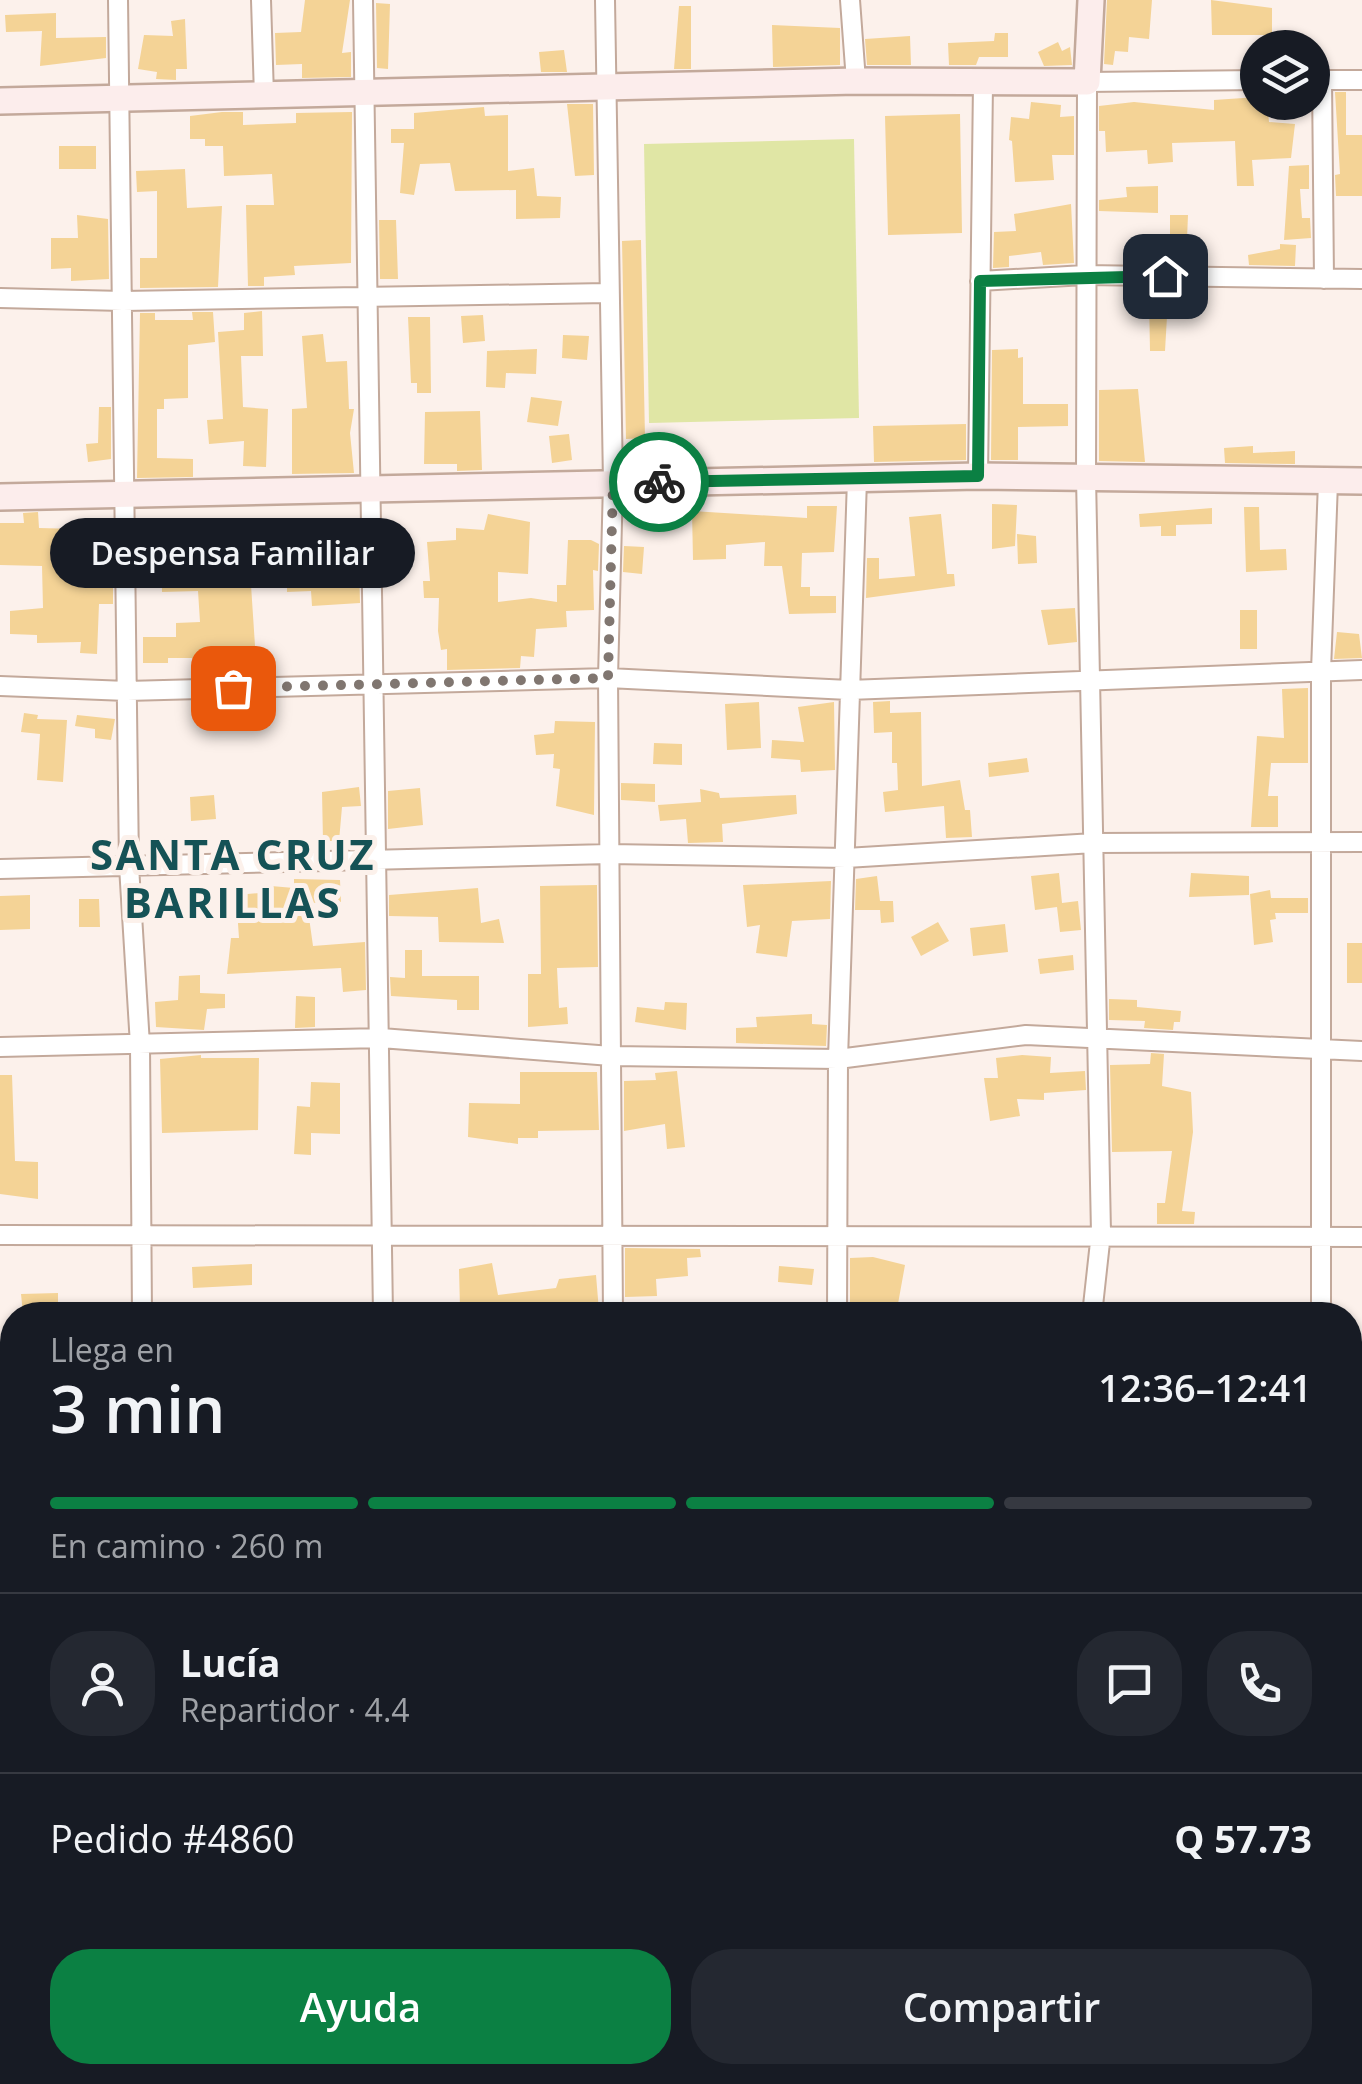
<!DOCTYPE html>
<html lang="es">
<head>
<meta charset="utf-8">
<style>
  body { margin:0; font-family:"Open Sans",sans-serif; background:#242831; color:#f1f3f6; height:100vh; display:flex; flex-direction:column; font-size:38px; white-space:nowrap }
  * { box-sizing:border-box; margin:0 }
  p { font-size:32px; color:#9ea1a6 }
  .icon { flex:none; width:55px; height:55px; fill:none; stroke:currentColor; stroke-width:2; stroke-linecap:round; stroke-linejoin:round }
  .map { position:relative; flex:1; overflow:hidden }
  .drawer { position:absolute; left:0px; top:1302px; width:1362px; height:782px; display:flex; flex-direction:column; background:#171b24; border-radius:40px 40px 0 0; box-shadow:0 2px 8px #0004 }
  .drawer>* { flex:none }
  .buttons { position:absolute; left:1240px; top:30px; display:grid; gap:20px }
  .buttons a { display:grid; place-items:center; width:90px; height:90px; border-radius:50%; background:#171b24; box-shadow:0 2px 8px #0004; font-size:50px }
  .pin { position:absolute; display:grid; place-items:center; width:85px; height:85px; color:#fff; margin:-42px; border-radius:20px; box-shadow:0 5px 15px #0006 }
  .courier { position:absolute; display:grid; place-items:center; width:100px; height:100px; margin:-50px; border:8px solid #0b8043; border-radius:50%; background:#fff; color:#222; box-shadow:0 2px 12px #0007 }
  .bubble { position:absolute; height:70px; border-radius:35px; background:#171b24; box-shadow:0 2px 8px #0004; font-size:32px; font-weight:600; line-height:70px; text-align:center }
  .head em { font-style:normal; font-weight:600 }
  .head div { display:flex; flex-direction:column-reverse }
  .head { display:flex; align-items:center; justify-content:space-between; height:170px; padding:0 50px }
  h1 { font-size:65px; font-weight:600; line-height:75px }
  .bar { display:grid; grid-template-columns:repeat(4,1fr); gap:15px 10px; align-content:center; height:120px; padding:0 50px }
  .bar i { height:12px; border-radius:8px; background:#363941 }
  .bar .current { background:#0b8043 }
  .bar p { grid-column:span 4 }
  .line { display:flex; align-items:center; gap:25px; padding:0 50px; border-top:2px solid #363941 }
  .line div { flex:1 }
  .round { display:grid; place-items:center; flex:none; width:105px; height:105px; border-radius:40px; background:#242831 }
  .action { display:flex; gap:20px; margin-top:auto; padding:20px 50px }
  .action a { flex:1; height:115px; border-radius:40px; background:#0b8043; color:#fff; font-size:40px; font-weight:600; line-height:115px; text-align:center }
  .action a+a { background:#242831; color:#f1f3f6 }
  .map>svg:first-child { display:block }
</style>
</head>
<body>
<div class="map">
<svg width="1362" height="2084" viewBox="0 0 1362 2084">
  <rect width="100%" height="100%" fill="#fcf1eb"/>
  <path fill="#e0e6a5" d="M854 139 859 418 649 423 644 144Z"/>
  <path fill="#f4d396" d="M305 0H350L342 53 351 52V77L302 78V64L276 65 275 33 301 32Z
    M1107 0H1152L1149 39 1129 37 1128 52 1115 51 1113 65 1104 64Z
    M1211 0 1272 8V35H1212Z
    M376 3 390 4 388 69 377 68Z
    M679 6H691V69H674Z
    M56 13V38L106 37V58L40 66 42 31 6 32 5 15Z
    M185 19 187 69H176V80L156 79 157 72 138 69 144 35 173 36 171 21Z
    M772 25 840 28V65L773 67Z
    M995 33H1008V57H979L976 65H949L948 43 994 41Z
    M910 36 911 65H867L865 39Z
    M1058 42 1062 51 1070 47 1072 65 1044 66 1038 52Z
    M564 50 567 72H541L539 52Z
    M1335 92H1346V135H1362V196H1336L1335 175 1340 174Z
    M1258 97V102H1267L1269 122 1295 124 1291 158 1252 160 1254 186H1237L1235 141 1172 143 1173 162 1148 164 1147 150 1106 152 1105 131H1099V106L1134 102 1214 110V100Z
    M1031 102 1061 105 1060 117 1074 116V155H1052L1054 180 1015 182 1012 141 1009 140 1011 117 1029 119Z
    M567 104H593L594 175 575 176Z
    M484 107 485 116 508 115V171L534 168 537 196 561 197 560 218 516 219V190L455 191 450 163 420 164 414 195 400 193 404 143H391V129H414V113Z
    M222 112H243V125L296 123V113L352 112 351 263 294 266 295 275 264 277V286H248L246 205H274L272 174 224 176 223 146H205V139H190V116Z
    M960 114 962 233 888 235 885 116Z
    M59 146H96V169H59Z
    M1309 165V189H1300L1302 218H1310L1311 238 1284 240 1289 166Z
    M185 169 187 208 222 206 218 287 140 288V258H157V191L137 192 136 171Z
    M1158 186V213L1099 211V200L1127 197 1126 187Z
    M1071 204 1074 263 1043 265 1041 252 1009 256V267L993 268 994 232 1016 231 1014 214Z
    M77 215 108 219 109 279 71 281V268L51 269V238H78Z
    M1170 215H1188L1186 263H1170Z
    M379 220H396L398 279H380Z
    M641 240 645 438 626 439 622 241Z
    M1280 244 1296 245 1295 266 1249 265 1248 255 1280 249Z
    M1149 299H1168L1165 351H1150Z
    M262 311 263 356H241L243 407 268 409 266 467 243 466 244 441 209 444 207 420 223 419 218 332 244 330V313Z
    M192 312H213L215 342 188 345V398L164 399V409H157V458L193 459V477L137 478 140 313H155V320H193Z
    M483 315 485 341 463 343 461 316Z
    M408 317H430L431 393H417V383H411Z
    M323 334 326 362 347 361 349 409H354L350 433 354 473 292 474V409L307 408 302 336Z
    M563 335 589 336 587 360 562 358Z
    M537 349 536 374 506 373 505 388 486 387 487 351Z
    M1018 349V358L1023 357V404H1068V426L1018 427V460H991L992 350Z
    M1138 389 1145 462 1099 461V390Z
    M531 397 562 401 558 426 527 422Z
    M99 407H111V459L88 462 86 444 98 443Z
    M480 411 482 470 457 471V464H424L425 412Z
    M966 424V460L874 462 873 426Z
    M569 434 572 460 552 463 549 436Z
    M1253 446V453L1295 451V464L1225 463 1224 448Z
    M992 504 1017 505 1015 546 992 549Z
    M807 506H837L834 552 802 553 801 587H810V596H836V613L789 614 782 566H764L765 542 726 545V559L693 560 692 511 807 518Z
    M1244 507H1259L1260 550 1286 549 1287 570 1246 572Z
    M1212 508V524L1176 525V536H1161V526L1140 527 1139 514Z
    M38 512 39 528 77 529 76 523 90 522 93 568 113 567V604H99L97 654 80 653 81 642 37 643V635L10 634V611L43 608 42 566 0 565V523H24L23 513Z
    M488 514 530 522 528 574 498 572V602L531 598 557 602V585H566L568 540H591L599 544 598 571 593 570 594 610 566 611 567 627 536 629 534 657 521 656 520 668 447 670V649L441 650 438 631 439 598H424L423 581H430L427 542 456 540V528L484 530Z
    M941 514 947 574H954L955 586 866 598 867 558H879V579L915 576 909 517Z
    M358 524 360 603 312 606 311 591 287 592V581L251 585 256 661 206 664V658H168V663H143V637H176V623L200 622 198 591 162 592 161 540H191L192 574 264 569 261 548 309 543 308 527Z
    M1017 534 1036 536 1037 563 1018 564Z
    M624 546 644 547 642 574 623 572Z
    M1075 608 1077 642 1048 645 1041 610Z
    M1240 610H1257V649H1240Z
    M1337 632 1359 634 1362 658 1334 659Z
    M1308 688V763H1271L1268 796H1278V827H1251L1257 736 1284 738 1282 689Z
    M890 701V713L921 712 922 786 960 780 965 810H970L972 837 946 838 944 806 885 812 883 792 898 790 897 763H892V732L874 733 873 702Z
    M759 702 761 748 727 750 725 704Z
    M834 702 835 770 801 772 800 760 771 758 772 740 804 742 798 707Z
    M24 713 38 715 37 719 67 720 63 782 37 780 40 734 21 732Z
    M77 715 115 719 111 740 95 738V729L75 726Z
    M555 721 595 722 594 815 556 806 560 769 553 768 554 754 536 755 534 735 554 733Z
    M654 743 682 744V765L653 764Z
    M1027 758 1029 772 989 777 988 763Z
    M621 783 655 784V802L621 800Z
    M359 787 361 806 342 807 339 841H323L322 792Z
    M420 788 423 825 388 829V791Z
    M700 789 719 793 720 798 796 795 797 814 722 824 723 842 688 843 686 819 660 821 658 805 701 802Z
    M214 795 216 819 191 821 190 797Z
    M1059 873 1062 903 1078 901 1081 930 1060 932 1057 907 1035 910 1031 876Z
    M1191 873 1249 876V895L1189 897Z
    M877 876 880 901H893L894 922 881 923 880 910H855L856 879Z
    M294 879 340 880 341 902 307 903 313 946 365 942 366 990 343 992 341 968 227 974 231 938H239L236 895 270 892 271 886 294 888Z
    M831 881 830 919 792 921 787 957 756 953 760 925 747 927 743 885Z
    M597 885 598 967 557 968 559 1008 567 1007 568 1024 528 1027V974H541L540 886Z
    M478 888 481 923 499 919 504 943 439 942 438 917 389 916V895Z
    M1270 890 1271 898H1308V913H1275L1276 919 1270 920 1273 942 1254 945 1250 894Z
    M30 895V929L0 930V896Z
    M79 899H99L100 927H79Z
    M938 922 949 941 921 956 911 937Z
    M1005 924 1008 952 973 956 970 928Z
    M1347 943H1362V983H1347Z
    M405 950H422V976H479V1010H457V1000L391 996 390 977 405 978Z
    M1073 955 1074 970 1040 974 1038 959Z
    M200 975V993L225 994V1008L207 1009 204 1030 156 1027 155 1002 178 1000 179 976Z
    M296 996 315 997V1027L295 1028Z
    M1109 999 1137 1000V1007L1181 1011 1180 1022H1174L1173 1030 1144 1028 1145 1021 1109 1020Z
    M665 1002 687 1003 686 1030 635 1022 637 1007 664 1010Z
    M812 1014V1024L827 1025 826 1046 736 1043V1028L757 1027 756 1017Z
    M1151 1053 1164 1054 1162 1086 1191 1092 1193 1132 1182 1211 1195 1212 1194 1224H1157V1203H1165L1172 1151 1112 1152 1110 1065 1150 1064Z
    M201 1055V1058H259L258 1130 162 1133 160 1059Z
    M1022 1055 1051 1057 1050 1073 1085 1071 1086 1090 1044 1093V1100L1017 1099 1020 1116 990 1121 984 1078H998L996 1058Z
    M677 1071 685 1147 667 1149 665 1124 624 1131V1081L656 1080 655 1073Z
    M520 1072H597L599 1130 538 1131V1138H518V1144L468 1137 469 1103 520 1104Z
    M0 1075H12L15 1161 38 1162V1199L0 1194Z
    M311 1082 340 1083V1134L311 1133V1155L294 1154 297 1106 310 1107Z
    M625 1248 700 1249 701 1257 687 1258 688 1276 656 1279 657 1296 625 1297Z
    M873 1257 905 1265 896 1315H850V1258Z
    M492 1263 498 1295 556 1288 559 1279 596 1275 599 1311 491 1315 490 1306 460 1308 459 1269Z
    M252 1264V1285L193 1288 192 1267Z
    M779 1266 814 1269 812 1285 778 1282Z
    M58 1293V1310L23 1314 21 1294Z"/>
  <g fill="none" stroke-linecap="round" stroke-linejoin="round">
    <defs>
      <path id="street" d="M118 0 129 866 140 1045 142 1315
        M261 0 264 96
        M363 0 383 1315
        M605 0 613 483 608 678 613 1315
        M850 0 856 81
        M1313 80H1362
        M1322 80 1324 279
        M980 281 1085 275 1362 279
        M0 298 123 301 607 293
        M978 476 983 84
        M0 686 127 691 608 678 849 690 1362 670
        M0 869 609 854 846 858 1094 843 1362 842
        M0 1047 381 1038 611 1056 838 1059 1026 1035 1362 1051
        M0 1235 1362 1237
        M837 1315 838 1059 857 479
        M1092 1315 1101 1233 1086 477 1087 82 1258 80
        M1321 1315V671L1328 482
        M1350 1416 1362 1417
        M0 1425H12
        M0 1606 12 1605
        M1350 1611H1362
        M1350 1734 1362 1745
        M0 1798 12 1797
        M0 1980H12
        M141 2072V2084
        M833 2072V2084
        M1333 2072V2084
        M602 2084V2072"/>
      <path id="secondary" d="M0 101 856 81 1087 82 1091 0
        M0 497 978 476 1362 481"/>
    </defs>
    <use href="#street" stroke="#c3a99b" stroke-width="22"/>
    <use href="#secondary" stroke="#c3a99b" stroke-width="30"/>
    <use href="#street" stroke="#fff" stroke-width="18"/>
    <use href="#secondary" stroke="#fcedec" stroke-width="25"/>
  </g>
  <g fill="none" stroke-linecap="round" stroke-linejoin="round">
    <path stroke="#807670" stroke-width="10" stroke-dasharray="0 18" d="M233 688 608 678 613 483 659 482"/>
    <path stroke="#0b8043" stroke-width="12" d="M659 482 978 476 980 281 1165 276"/>
  </g>
  <g text-anchor="middle" dominant-baseline="central" stroke-width="10" stroke-linejoin="round" paint-order="stroke">
    <g font-size="42" font-weight="bold" letter-spacing="2.5" fill="#155256" stroke="#fcf1eb">
      <text x="233" y="853">SANTA CRUZ<tspan x="233" dy="48">BARILLAS</tspan></text>
    </g>
  </g>
</svg>
<div class="buttons">
<a><svg class="icon" aria-label="layers" viewBox="0 0 24 24"><path d="M12 4l9 5-9 5-9-5zM3 14l9 5 9-5"/></svg></a>
</div>
<div class="pin" style="left:233px;top:688px;background:#ea580c"><svg class="icon" aria-label="bag" viewBox="0 0 24 24"><path d="M5 8h14l-1 12H6zM9 8a3 3 0 0 1 6 0"/></svg></div>
<div class="pin" style="left:1165px;top:276px;background:#1f2937"><svg class="icon" aria-label="home" viewBox="0 0 24 24"><path d="M3 11l9-7 9 7M6 9v11h12V9"/></svg></div>
<div class="courier" style="left:659px;top:482px"><svg class="icon" aria-label="bike" viewBox="0 0 24 24"><circle cx="6" cy="16" r="4"/><circle cx="18" cy="16" r="4"/><path d="M6 16l4-8h5l3 8M10 8l3 8H6M13 5h3"/></svg></div>
<div class="bubble" style="left:50px;top:518px;width:365px">Despensa Familiar</div>
<section class="drawer">
<div class="head"><div><h1>3 min</h1><p>Llega en</p></div><em>12:36–12:41</em></div>
<div class="bar"><i class="current"></i><i class="current"></i><i class="current"></i><i></i><p>En camino · 260 m</p></div>
<div class="line" style="height:180px"><a class="round"><svg class="icon" aria-label="person" viewBox="0 0 24 24"><circle cx="12" cy="8" r="4"/><path d="M4 21q1-7 8-7t8 7"/></svg></a><div><b>Lucía</b><p>Repartidor · 4.4</p></div><a class="round"><svg class="icon" aria-label="chat" viewBox="0 0 24 24"><path d="M4 5h16v11H9l-5 4z"/></svg></a><a class="round"><svg class="icon" aria-label="phone" viewBox="0 0 24 24"><path d="M5 4h4l2 5-3 2q2 4 5 5l2-3 5 2v4C11 20 4 13 5 4z"/></svg></a></div>
<div class="line" style="height:130px"><div>Pedido #4860</div><b>Q 57.73</b></div>
<div class="action"><a>Ayuda</a><a>Compartir</a></div>
</section>
</div>
</body>
</html>
